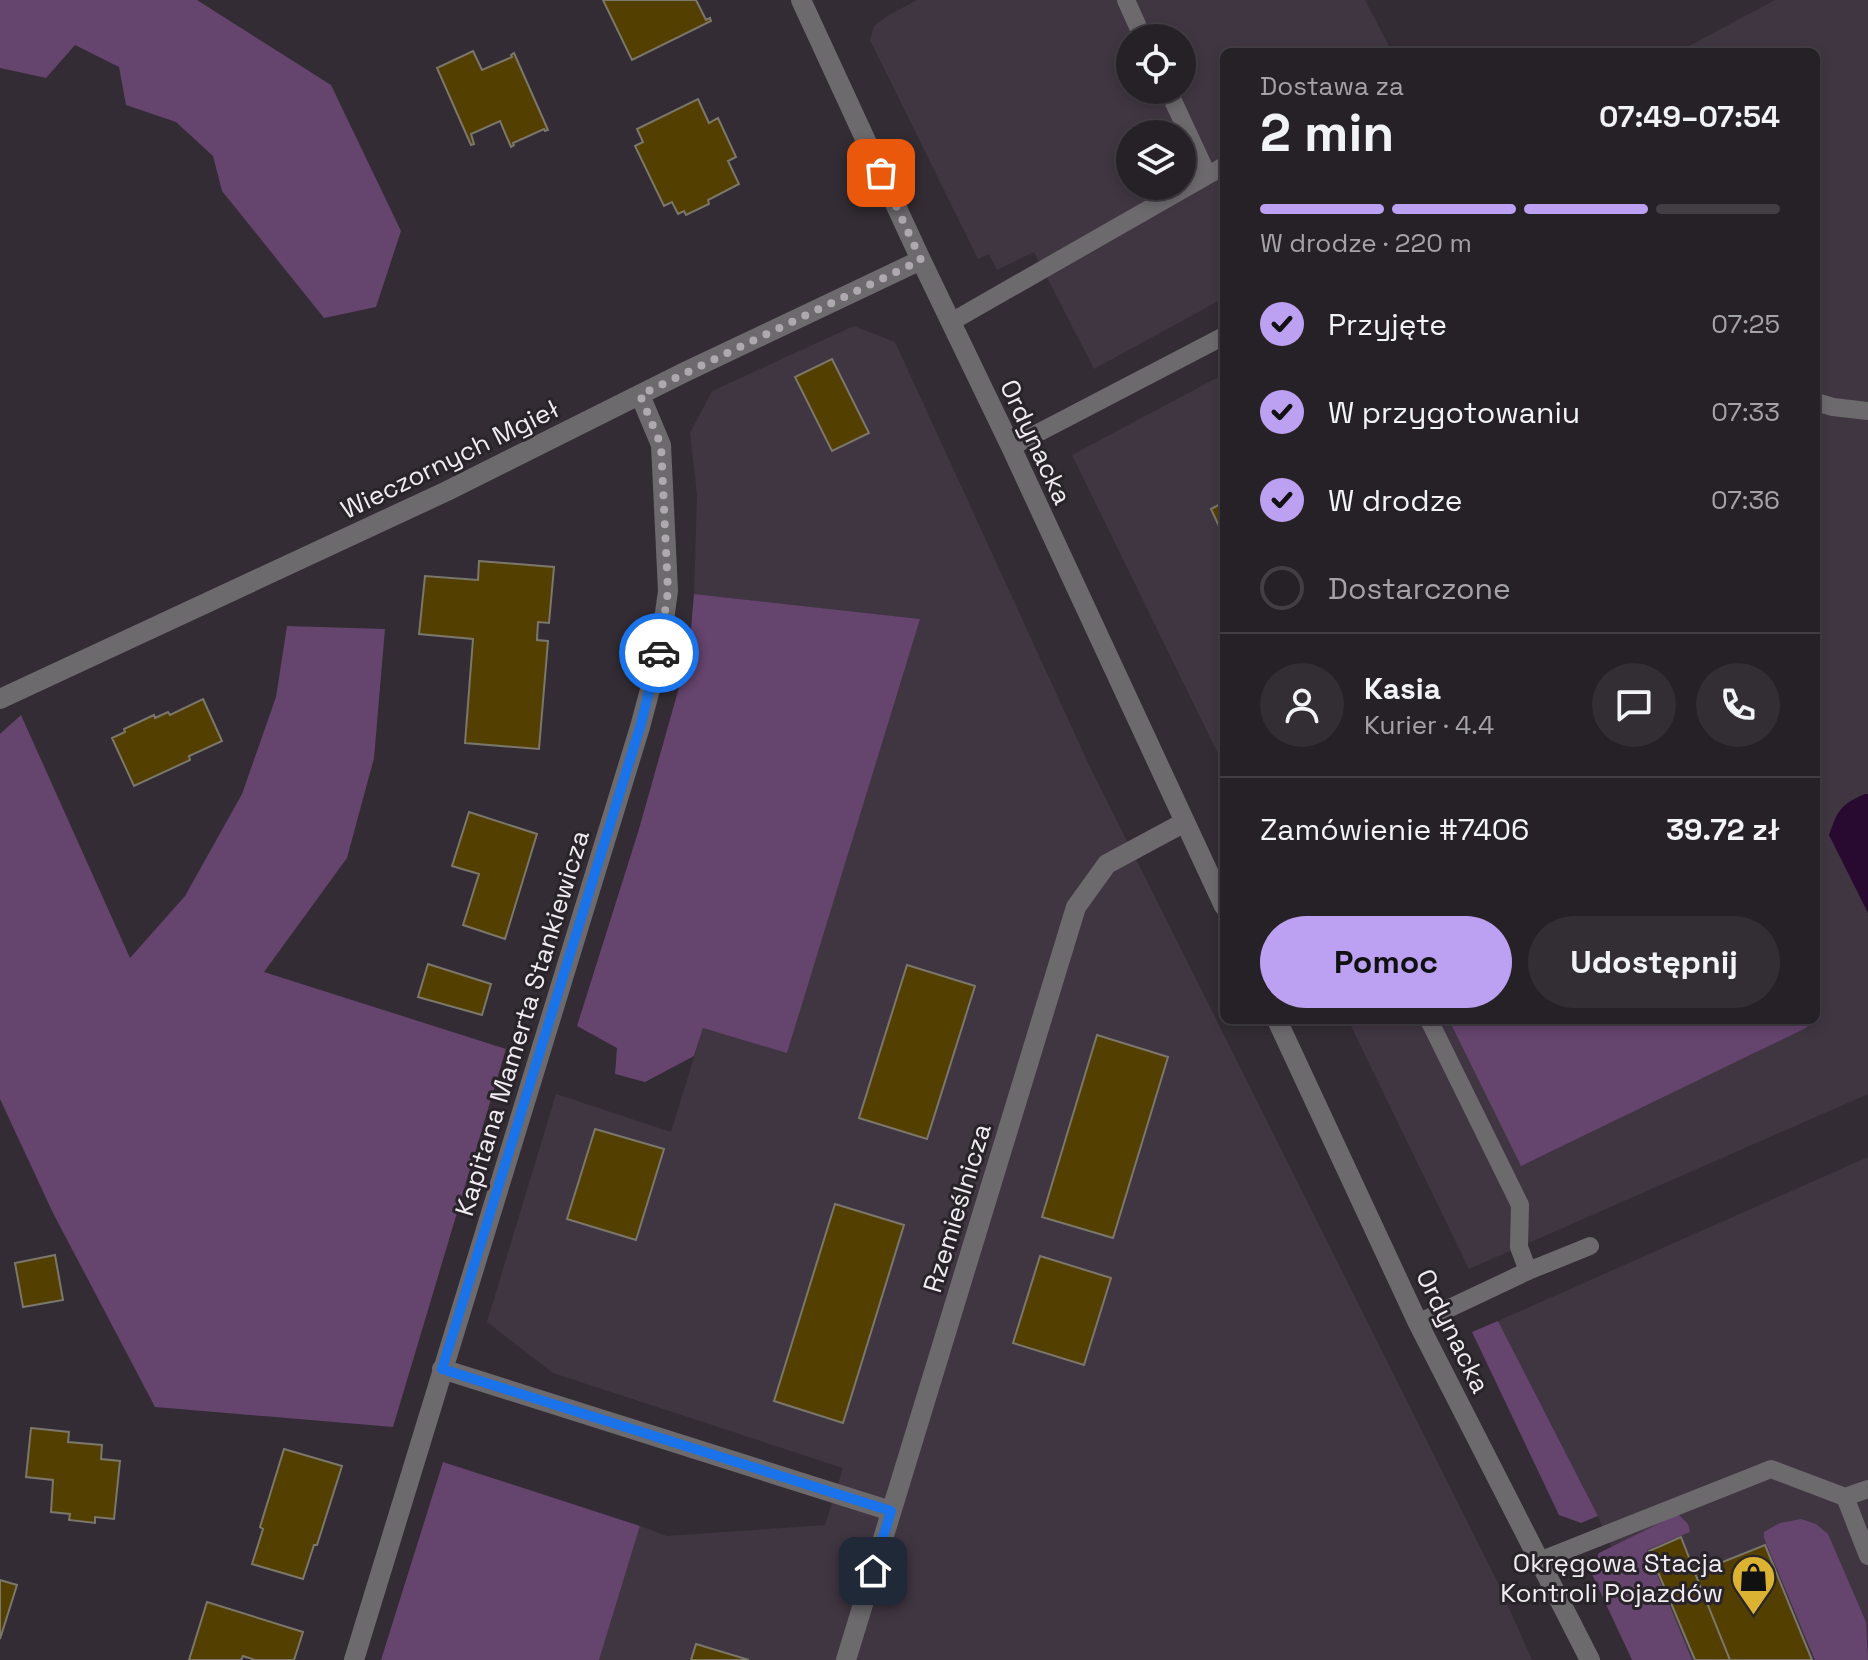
<!DOCTYPE html>
<html lang="pl">
<head>
<meta charset="utf-8">
<style>
  body { margin:0; font-family:"Space Grotesk",sans-serif; background:#322e33; color:#f1f3f6; height:100vh; display:flex; flex-direction:column; font-size:30px; white-space:nowrap }
  * { box-sizing:border-box; margin:0 }
  p { font-size:26px; color:#a4a3a7 }
  .icon { flex:none; width:44px; height:44px; fill:none; stroke:currentColor; stroke-width:2; stroke-linecap:round; stroke-linejoin:round }
  .map { position:relative; flex:1; overflow:hidden }
  .drawer { position:absolute; left:1220px; top:48px; width:600px; height:976px; display:flex; flex-direction:column; background:#262127; border-radius:12px; box-shadow:0 4px 12px #0003,0 0 0 2px #423e44 }
  .drawer>* { flex:none }
  .controls { position:absolute; left:1116px; top:24px; display:grid; gap:16px }
  .controls a { display:grid; place-items:center; width:80px; height:80px; border-radius:50%; background:#262127; box-shadow:0 4px 12px #0003,0 0 0 2px #423e44; font-size:40px }
  .pin { position:absolute; display:grid; place-items:center; width:68px; height:68px; color:#fff; margin:-34px; border-radius:16px; box-shadow:0 4px 12px #0006 }
  .courier { position:absolute; display:grid; place-items:center; width:80px; height:80px; margin:-40px; border:6px solid #1a73e8; border-radius:50%; background:#fff; color:#222; box-shadow:0 2px 10px #0007 }
  .head em { font-style:normal; font-weight:700 }
  .head div { display:flex; flex-direction:column-reverse }
  .head { display:flex; align-items:center; justify-content:space-between; height:136px; padding:0 40px }
  h1 { font-size:52px; font-weight:700; line-height:60px }
  .bar { display:grid; grid-template-columns:repeat(4,1fr); gap:12px 8px; align-content:center; height:96px; padding:0 40px }
  .bar i { height:10px; border-radius:6px; background:#423e44 }
  .bar .selected { background:#bca0f2 }
  .bar p { grid-column:span 4 }
  .line { display:flex; align-items:center; gap:20px; padding:0 40px; border-top:2px solid #423e44 }
  .line div { flex:1 }
  .round { display:grid; place-items:center; flex:none; width:84px; height:84px; border-radius:42px; background:#322e33 }
  ol { padding:0 40px; list-style:none }
  li { display:flex; align-items:center; gap:24px; height:88px }
  li p { margin-inline-start:auto }
  li .icon { padding:8px; border-radius:50%; background:#bca0f2; color:#111; stroke-width:4 }
  li:last-child { color:#a4a3a7 }
  li i { width:44px; height:44px; border:4px solid #423e44; border-radius:50% }
  .action { display:flex; gap:16px; margin-top:auto; padding:16px 40px }
  .action a { flex:1; height:92px; border-radius:48px; background:#bca0f2; color:#111; font-size:32px; font-weight:700; line-height:92px; text-align:center }
  .action a+a { background:#322e33; color:#f1f3f6 }
  .map>svg:first-child { display:block }
</style>
</head>
<body>
<div class="map">
<svg width="1868" height="1660" viewBox="0 0 1868 1660">
  <rect width="100%" height="100%" fill="#332c34"/>
  <path fill="#403642" fill-rule="evenodd" d="M917 0H1365L1392 52H1224V298L1094 369 1034 252 997 270 989 254 978 259 870 40 874 26 889 15ZM1130 38H1182V90H1130ZM1130 134H1182V186H1130Z
    M1775 0H1868V1094L1469 1269 1348 1020H1816V52H1678Z
    M854 326 895 342 1090 767 1498 1583 1532 1660H599L640 1526 667 1536 825 1525 843 1468 553 1373 487 1322 556 1094 671 1132 703 1028 787 1052 919 619 694 594 697 494 690 433 712 391Z
    M1224 374V766L1072 455Z
    M1868 1157V1660H1660L1598 1516 1498 1321Z"/>
  <path fill="#65446d" d="M0 0H197L331 85 401 231 376 307 324 318 222 191 213 156 176 122 126 105 119 67 75 45 46 78 0 68Z
    M694 594 920 619 787 1053 703 1028 694 1056 645 1082 615 1074 617 1048 577 1026 639 829 689 652Z
    M287 626 385 629 374 758 347 858 264 972 506 1049 393 1427 155 1407 53 1213 0 1099V734L21 715 130 958 185 896 242 794 276 697Z
    M1449 1020H1813L1806 1028 1521 1166Z
    M1498 1321 1598 1516 1581 1523 1559 1515 1472 1332Z
    M443 1462 640 1526 599 1660H381Z
    M1678 1514 1688 1524 1690 1532 1647 1550 1692 1660H1632L1591 1572 1599 1553Z
    M1801 1519 1816 1524 1828 1534 1866 1622 1868 1660H1815L1764 1538V1532L1780 1523Z"/>
  <path fill="#28092f" d="M1865 794H1868V913L1829 835C1837 811 1841 804 1865 794Z"/>
  <path fill="#534001" stroke="#7b776c" stroke-width="2" d="M603 0H696L706 20 710 18 711 21 632 60Z
    M473 51 482 70 512 57 511 55 514 53 548 130 545 131 544 129 513 143 514 145 511 147 500 121 471 134 474 144 471 145 437 68Z
    M698 99 709 123 718 118 736 157 728 161 739 184 708 200 709 204 686 215 684 211 678 214 672 202 664 206 635 146 643 142 637 129Z
    M832 359 869 433 832 451 795 377Z
    M1224 502V537L1211 509Z
    M479 561 554 567 549 623 538 622 537 640 548 641 539 749 465 743 473 639 419 634 425 576 478 580Z
    M203 699 222 741 189 756 190 760 134 786 112 738 125 732 124 729 154 715 155 718 168 712 170 715Z
    M469 812 537 834 505 939 463 925 479 874 452 866Z
    M428 964 491 984 482 1015 418 997Z
    M907 965 975 986 927 1139 859 1118Z
    M1097 1035 1168 1057 1113 1238 1042 1217Z
    M595 1129 664 1149 636 1240 567 1219Z
    M835 1204 904 1225 843 1423 774 1401Z
    M55 1255 63 1300 23 1307 15 1263Z
    M1040 1256 1111 1278 1084 1365 1013 1343Z
    M31 1428 69 1432 68 1442 102 1445 101 1459 120 1461 114 1519 95 1517V1523L69 1520 70 1514 51 1512 53 1480 26 1477Z
    M284 1449 342 1466 317 1545H314L303 1579 252 1564 263 1529 260 1527Z
    M1681 1537 1695 1573 1730 1660H1695L1649 1551Z
    M1765 1545 1812 1660H1730L1695 1573Z
    M0 1580 17 1585 0 1639Z
    M207 1602 303 1632 294 1660H255L243 1656 241 1660H189Z
    M696 1644 749 1660H691Z"/>
  <g fill="none" stroke-linecap="round" stroke-linejoin="round">
    <path stroke="#6d6a6e" stroke-width="18" d="M1126 0 1143 38
      M1168 90 1207 174
      M951 322 1224 166
      M1816 402 1833 407 1868 411
      M1011 447 1224 336
      M1429 1020 1520 1205 1519 1247 1528 1271
      M1418 1323 1528 1271 1590 1246
      M1845 1497 1868 1489
      M1539 1561 1771 1469 1845 1497 1868 1556"/>
    <path stroke="#6d6a6e" stroke-width="20" d="M801 0 921 260 1011 447 1224 906
      M0 699 447 491 685 372 921 260
      M1277 1020 1418 1323 1590 1660
      M442 1369 891 1511
      M354 1660 640 727 659 656 668 591 661 445 640 395
      M846 1660 1076 907 1107 864 1185 822"/>
  </g>
  <g fill="none" stroke-linecap="round" stroke-linejoin="round">
    <path stroke="#aea9af" stroke-width="8" stroke-dasharray="0 14.4" d="M659 653 668 591 661 445 640 395 921 260 881 173"/>
    <path stroke="#1a73e8" stroke-width="10" d="M659 653 640 727 442 1369 891 1511 873 1571"/>
  </g>
  <defs>
    <symbol id="shop-pin" viewBox="-11 -11 22 30"><path d="M0 17L-7.5 6A9.5 9.5 0 1 1 7.5 6Z" fill="#dcb233" stroke="#29232a"/><path d="M-5-2.5h2.3a2.7 3.5 0 0 1 5.4 0H5L5.5 6h-11ZM-1.5-2.5h3a1.5 2.3 0 0 0-3 0Z" fill="#111"/></symbol>
  </defs>
  <g fill-rule="evenodd">
    <use href="#shop-pin" x="1728" y="1552" width="51" height="69"/>
  </g>
  <g text-anchor="middle" dominant-baseline="central" stroke-width="6" stroke-linejoin="round" paint-order="stroke">
    <g font-size="26" fill="#f0ecf1" stroke="#29232a">
      <text transform="translate(1036 442) rotate(65)">Ordynacka</text>
      <text transform="translate(450 459) rotate(-26)">Wieczornych Mgieł</text>
      <text transform="translate(522 1023) rotate(-73)">Kapitana Mamerta Stankiewicza</text>
      <text transform="translate(957 1208) rotate(-73)">Rzemieślnicza</text>
      <text transform="translate(1453 1331) rotate(64)">Ordynacka</text>
    </g>
    <g font-size="26" fill="#f0ecf1" stroke="#29232a" text-anchor="end">
      <text x="1723" y="1563">Okręgowa Stacja<tspan x="1723" dy="30">Kontroli Pojazdów</tspan></text>
    </g>
  </g>
</svg>
<div class="controls">
<a><svg class="icon" aria-label="locate" viewBox="0 0 24 24"><circle cx="12" cy="12" r="6"/><path d="M12 2v4M12 18v4M2 12h4M18 12h4"/></svg></a>
<a><svg class="icon" aria-label="layers" viewBox="0 0 24 24"><path d="M12 4l9 5-9 5-9-5zM3 14l9 5 9-5"/></svg></a>
</div>
<div class="pin" style="left:881px;top:173px;background:#ea580c"><svg class="icon" aria-label="bag" viewBox="0 0 24 24"><path d="M5 8h14l-1 12H6zM9 8a3 3 0 0 1 6 0"/></svg></div>
<div class="pin" style="left:873px;top:1571px;background:#1f2937"><svg class="icon" aria-label="home" viewBox="0 0 24 24"><path d="M3 11l9-7 9 7M6 9v11h12V9"/></svg></div>
<div class="courier" style="left:659px;top:653px"><svg class="icon" aria-label="car" viewBox="0 0 24 24"><path d="M5 17H2v-5l4-1 3-4h7l3 4 3 1v5h-3M9 17h6M6 11h13"/><circle cx="7" cy="17" r="2"/><circle cx="17" cy="17" r="2"/></svg></div>
<section class="drawer">
<div class="head"><div><h1>2 min</h1><p>Dostawa za</p></div><em>07:49–07:54</em></div>
<div class="bar"><i class="selected"></i><i class="selected"></i><i class="selected"></i><i></i><p>W drodze · 220 m</p></div>
<ol>
<li><svg class="icon" aria-label="check" viewBox="0 0 24 24"><path d="M5 12l5 5 9-10"/></svg>Przyjęte<p>07:25</p></li>
<li><svg class="icon" aria-label="check" viewBox="0 0 24 24"><path d="M5 12l5 5 9-10"/></svg>W przygotowaniu<p>07:33</p></li>
<li><svg class="icon" aria-label="check" viewBox="0 0 24 24"><path d="M5 12l5 5 9-10"/></svg>W drodze<p>07:36</p></li>
<li><i></i>Dostarczone</li>
</ol>
<div class="line" style="height:144px"><a class="round"><svg class="icon" aria-label="person" viewBox="0 0 24 24"><circle cx="12" cy="8" r="4"/><path d="M4 21q1-7 8-7t8 7"/></svg></a><div><b>Kasia</b><p>Kurier · 4.4</p></div><a class="round"><svg class="icon" aria-label="chat" viewBox="0 0 24 24"><path d="M4 5h16v11H9l-5 4z"/></svg></a><a class="round"><svg class="icon" aria-label="phone" viewBox="0 0 24 24"><path d="M5 4h4l2 5-3 2q2 4 5 5l2-3 5 2v4C11 20 4 13 5 4z"/></svg></a></div>
<div class="line" style="height:104px"><div>Zamówienie #7406</div><b>39.72 zł</b></div>
<div class="action"><a>Pomoc</a><a>Udostępnij</a></div>
</section>
</div>
</body>
</html>
